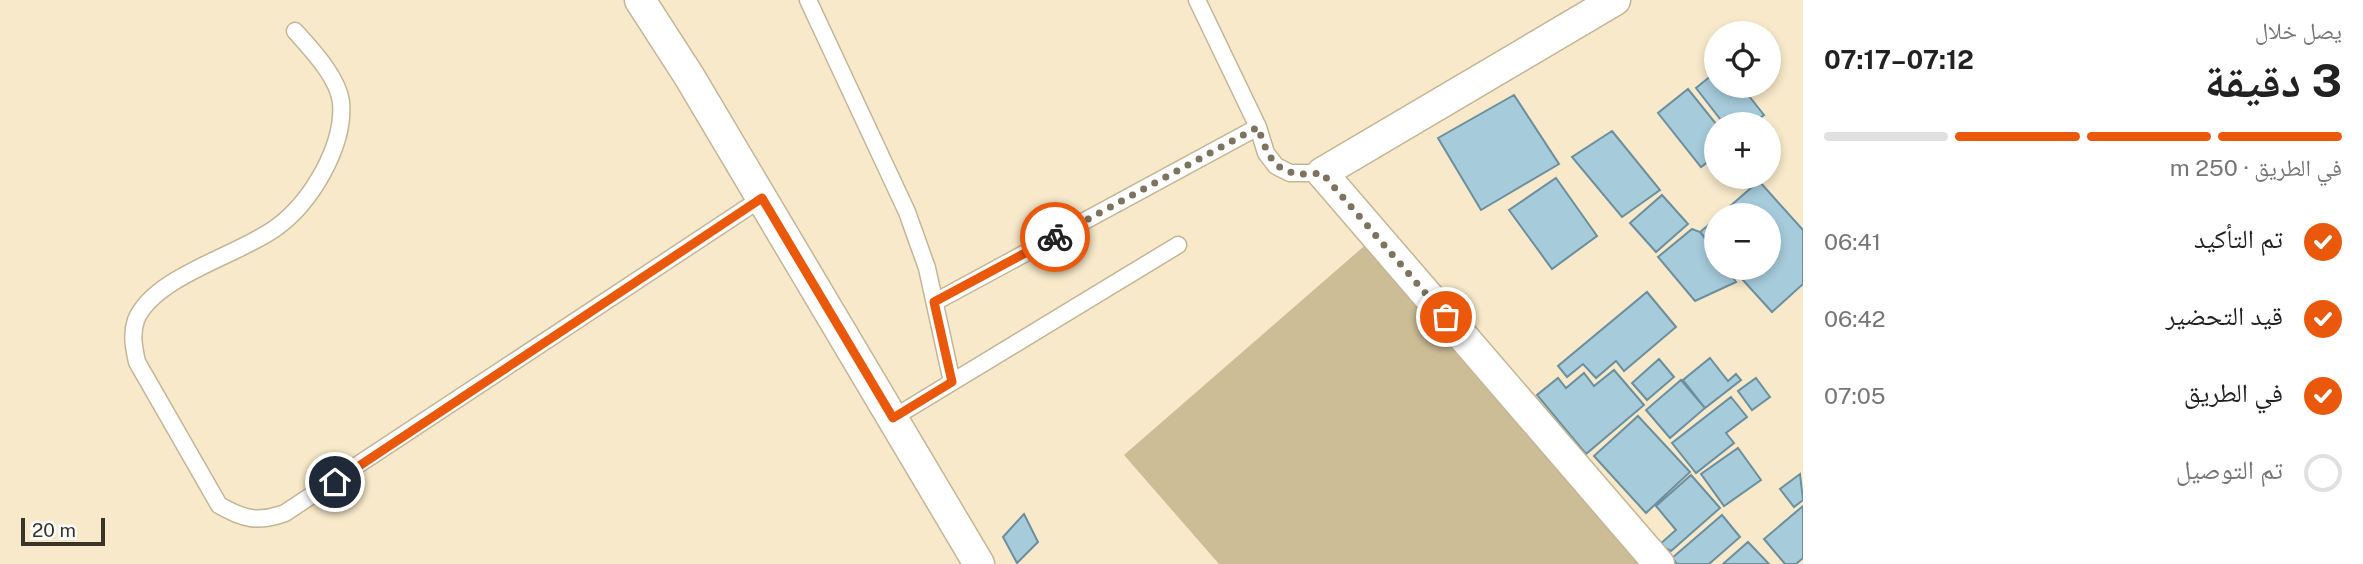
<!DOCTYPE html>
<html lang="ar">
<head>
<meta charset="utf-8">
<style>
  body { margin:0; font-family:"Public Sans","Noto Naskh Arabic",sans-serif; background:#f6f6f6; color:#222; direction:rtl; height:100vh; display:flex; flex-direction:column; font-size:26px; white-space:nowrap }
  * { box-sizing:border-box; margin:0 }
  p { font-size:23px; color:#767676 }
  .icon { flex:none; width:38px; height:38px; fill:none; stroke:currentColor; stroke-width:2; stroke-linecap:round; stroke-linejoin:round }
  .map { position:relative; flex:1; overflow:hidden; direction:ltr }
  .sheet { display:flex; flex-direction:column; background:#fff; width:560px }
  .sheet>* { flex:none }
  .fabs { position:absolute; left:1704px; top:21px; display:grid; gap:14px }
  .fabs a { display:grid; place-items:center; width:77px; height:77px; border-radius:50%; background:#fff; box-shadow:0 4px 10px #0003; font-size:35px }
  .scale { position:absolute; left:21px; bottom:18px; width:84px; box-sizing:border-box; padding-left:7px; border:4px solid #393427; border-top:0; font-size:19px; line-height:24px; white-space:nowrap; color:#393427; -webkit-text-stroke:5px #fff; paint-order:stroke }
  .pin { position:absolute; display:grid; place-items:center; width:60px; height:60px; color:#fff; margin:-30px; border:4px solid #fff; border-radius:50%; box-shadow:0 2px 7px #0007 }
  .courier { position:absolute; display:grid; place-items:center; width:70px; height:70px; margin:-35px; border:5px solid #ea580c; border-radius:50%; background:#fff; color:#222; box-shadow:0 2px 9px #0007 }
  .headline em { font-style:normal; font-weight:700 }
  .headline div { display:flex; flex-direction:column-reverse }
  .headline { display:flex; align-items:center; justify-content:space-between; height:119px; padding:0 21px }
  h1 { font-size:46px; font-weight:700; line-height:52px }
  .bar { display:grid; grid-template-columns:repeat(4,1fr); gap:10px 7px; align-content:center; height:84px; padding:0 21px }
  .bar i { height:9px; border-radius:5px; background:#e0e0e0 }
  .bar .current { background:#ea580c }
  .bar p { grid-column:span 4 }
  ol { padding:0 21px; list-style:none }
  li { display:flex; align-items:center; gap:21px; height:77px }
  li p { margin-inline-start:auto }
  li .icon { padding:7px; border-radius:50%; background:#ea580c; color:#fff; stroke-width:4 }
  li:last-child { color:#767676 }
  li i { width:38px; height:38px; border:4px solid #e0e0e0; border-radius:50% }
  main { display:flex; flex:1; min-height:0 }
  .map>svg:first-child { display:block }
</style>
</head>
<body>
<main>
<section class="sheet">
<div class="headline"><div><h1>3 دقيقة</h1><p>يصل خلال</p></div><em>07:12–07:17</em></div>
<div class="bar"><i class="current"></i><i class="current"></i><i class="current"></i><i></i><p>في الطريق · 250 m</p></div>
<ol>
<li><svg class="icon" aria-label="check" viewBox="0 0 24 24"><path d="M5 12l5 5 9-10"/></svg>تم التأكيد<p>06:41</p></li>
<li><svg class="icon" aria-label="check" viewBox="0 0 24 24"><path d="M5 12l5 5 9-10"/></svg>قيد التحضير<p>06:42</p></li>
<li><svg class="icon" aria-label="check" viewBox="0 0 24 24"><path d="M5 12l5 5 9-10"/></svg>في الطريق<p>07:05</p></li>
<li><i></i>تم التوصيل</li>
</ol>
</section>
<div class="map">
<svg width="1803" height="564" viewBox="0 0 1803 564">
  <rect width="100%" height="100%" fill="#f7e9c9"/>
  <path fill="#ccbd96" d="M1370 241 1653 564H1219L1124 455Z"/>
  <path fill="#a6cbdb" stroke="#6c8f9e" stroke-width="2" d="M1717 71V86H1741L1764 115 1752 124H1724L1696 88Z
    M1688 89 1717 125V155L1701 167 1658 113Z
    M1514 95 1559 164 1481 210 1438 138Z
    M1612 131 1660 190 1622 217 1572 157Z
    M1556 178 1597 236 1552 269 1509 210Z
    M1759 181 1803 230V284L1772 312 1732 268H1769V215H1720Z
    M1662 195 1688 224 1656 252 1630 223Z
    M1717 218V250L1700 232Z
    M1692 229 1700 232 1717 255V268H1726L1736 282 1695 301 1658 257Z
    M1647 292 1676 327 1624 371 1616 361 1596 378 1583 364 1567 377 1558 366Z
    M1710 358 1728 381 1736 374 1741 380 1705 408 1683 380Z
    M1659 359 1674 377 1647 400 1632 383Z
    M1614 370 1644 405 1586 454 1537 395 1558 378 1566 388 1584 373 1594 386Z
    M1756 378 1770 397 1752 410 1738 391Z
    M1681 380 1705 408 1670 438 1646 410Z
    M1731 397 1747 417 1726 433 1734 443 1696 473 1672 443Z
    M1638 416 1690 472 1646 513 1594 456Z
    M1738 448 1761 480 1724 506 1701 474Z
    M1800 474 1803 500 1794 507 1780 489Z
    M1691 475 1720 508 1671 551 1659 545 1676 530 1656 506Z
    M1803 506V558L1796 564H1785L1764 539Z
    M1024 514 1038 542 1017 563 1003 537Z
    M1722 515 1740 537 1709 564H1677L1672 558Z
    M1748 542 1769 564H1723Z"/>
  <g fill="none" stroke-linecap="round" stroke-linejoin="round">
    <defs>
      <path id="service" d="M808 0 907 212 927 268 952 382
        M1197 0 1258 127 1266 153 1276 166 1290 173H1322
        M295 31C311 49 338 77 341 102 345 146 311 202 277 227 240 255 154 276 136 320 131 335 134 348 137 362L219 505C243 519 258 523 285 513L762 198
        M935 302 1258 127
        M893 418 1178 245"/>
      <path id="minor" d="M640 0 689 76 979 564
        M1615 0 1322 173 1659 564"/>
    </defs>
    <use href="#service" stroke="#c3b696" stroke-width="19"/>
    <use href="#minor" stroke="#c3b696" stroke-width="33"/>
    <use href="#service" stroke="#fff" stroke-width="16"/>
    <use href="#minor" stroke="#fff" stroke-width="30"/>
  </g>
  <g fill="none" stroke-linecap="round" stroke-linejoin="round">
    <path stroke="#7c7360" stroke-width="7" stroke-dasharray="0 12.6" d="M1055 237 1258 127C1270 165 1279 178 1322 173L1446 317"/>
    <path stroke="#ea580c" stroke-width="9" d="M335 482 762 198 893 418 952 382 934 302 1055 237"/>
  </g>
</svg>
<div class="fabs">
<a><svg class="icon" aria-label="locate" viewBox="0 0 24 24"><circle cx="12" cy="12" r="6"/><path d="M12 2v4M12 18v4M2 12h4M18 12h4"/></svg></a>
<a>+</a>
<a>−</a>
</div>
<div class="scale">20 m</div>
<div class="pin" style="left:1446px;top:317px;background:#ea580c"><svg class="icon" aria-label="bag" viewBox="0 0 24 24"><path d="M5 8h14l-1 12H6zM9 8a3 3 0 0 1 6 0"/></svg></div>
<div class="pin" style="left:335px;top:482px;background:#1f2937"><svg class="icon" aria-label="home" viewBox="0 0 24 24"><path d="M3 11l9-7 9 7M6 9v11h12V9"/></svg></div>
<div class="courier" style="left:1055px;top:237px"><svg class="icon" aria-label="bike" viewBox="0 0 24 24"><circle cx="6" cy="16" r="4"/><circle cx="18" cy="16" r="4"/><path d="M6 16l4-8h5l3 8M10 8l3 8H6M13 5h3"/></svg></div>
</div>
</main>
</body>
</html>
